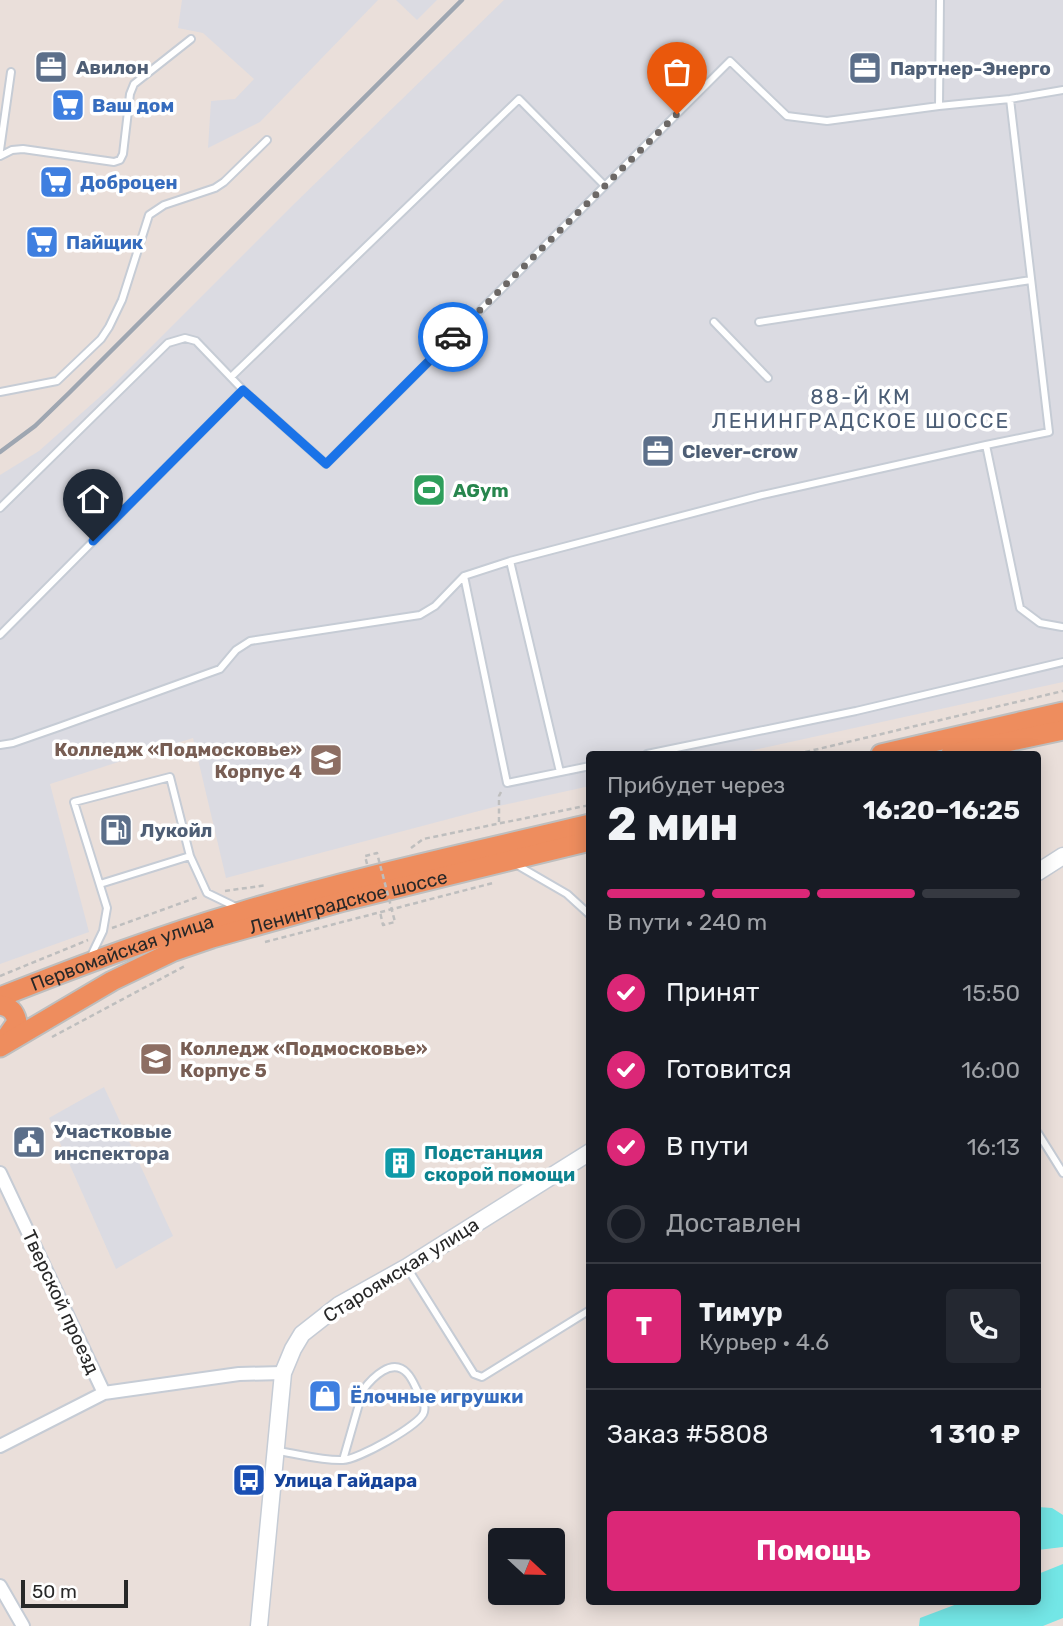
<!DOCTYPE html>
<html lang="ru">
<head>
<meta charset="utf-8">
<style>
  body { margin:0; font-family:Rubik,sans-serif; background:#242831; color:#f1f3f6; height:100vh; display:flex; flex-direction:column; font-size:26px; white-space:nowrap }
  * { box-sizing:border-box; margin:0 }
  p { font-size:23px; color:#9ea1a6 }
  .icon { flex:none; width:38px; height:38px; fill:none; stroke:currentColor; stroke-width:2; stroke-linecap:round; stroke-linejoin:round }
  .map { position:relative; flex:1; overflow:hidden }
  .sheet { position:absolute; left:586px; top:751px; width:455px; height:854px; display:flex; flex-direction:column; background:#171b24; border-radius:7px; box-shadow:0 4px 18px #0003 }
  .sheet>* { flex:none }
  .needle { width:46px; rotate:112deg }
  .controls { position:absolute; left:488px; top:1528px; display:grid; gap:14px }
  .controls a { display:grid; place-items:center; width:77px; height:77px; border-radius:7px; background:#171b24; box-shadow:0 4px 18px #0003; font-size:35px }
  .scale { position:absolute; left:21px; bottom:18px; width:107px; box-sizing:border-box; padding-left:7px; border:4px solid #282828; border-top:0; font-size:19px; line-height:24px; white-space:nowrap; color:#282828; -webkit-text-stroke:5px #fff; paint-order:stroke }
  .pin { position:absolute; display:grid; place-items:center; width:60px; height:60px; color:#fff; margin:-72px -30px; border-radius:50% 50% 50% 0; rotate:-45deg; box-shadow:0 0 7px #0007 }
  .pin .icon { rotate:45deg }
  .courier { position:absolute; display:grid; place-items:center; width:70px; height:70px; margin:-35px; border:5px solid #1a73e8; border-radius:50%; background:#fff; color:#222; box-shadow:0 2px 9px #0007 }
  .overview em { font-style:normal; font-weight:700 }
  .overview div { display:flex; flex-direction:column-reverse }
  .overview { display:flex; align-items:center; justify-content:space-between; height:119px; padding:0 21px }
  h1 { font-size:46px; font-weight:700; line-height:52px }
  .bar { display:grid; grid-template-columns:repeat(4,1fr); gap:10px 7px; align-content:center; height:84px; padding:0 21px }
  .bar i { height:9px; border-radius:5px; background:#363941 }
  .bar .on { background:#db2777 }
  .bar p { grid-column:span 4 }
  .line { display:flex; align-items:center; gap:18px; padding:0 21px; border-top:2px solid #363941 }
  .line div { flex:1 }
  .round { display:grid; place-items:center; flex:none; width:74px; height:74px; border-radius:7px; background:#242831 }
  ol { padding:0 21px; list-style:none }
  li { display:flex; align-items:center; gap:21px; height:77px }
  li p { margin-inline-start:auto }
  li .icon { padding:7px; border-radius:50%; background:#db2777; color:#fff; stroke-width:4 }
  li:last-child { color:#9ea1a6 }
  li i { width:38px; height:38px; border:4px solid #363941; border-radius:50% }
  .primary-button { display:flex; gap:14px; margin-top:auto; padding:14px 21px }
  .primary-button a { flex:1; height:80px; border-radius:7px; background:#db2777; color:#fff; font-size:28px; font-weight:700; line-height:80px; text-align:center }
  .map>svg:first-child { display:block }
</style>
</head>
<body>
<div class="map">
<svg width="1063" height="1626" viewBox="0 0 1063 1626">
  <rect width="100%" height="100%" fill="#eadfda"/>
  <path fill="#dbdbe2" d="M182 0H378L260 122 208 148 211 101 235 99 254 79 203 33 178 28Z
    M396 0H437L417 20Z
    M504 0H1063V682L736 754H590V786L494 807 226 878 193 738 50 784 89 932 0 964V475L39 451 112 386 293 205Z
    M104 1087 173 1236 116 1269 49 1118Z"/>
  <path fill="#73e6e6" d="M1038 1507 1052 1508 1063 1515V1547L1038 1550Z
    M1063 1564V1618L1043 1626H919L920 1618 965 1601H1038V1574Z"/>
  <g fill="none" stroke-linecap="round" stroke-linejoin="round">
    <defs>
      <path id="service" d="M939 106 940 0
        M0 150 11 72
        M0 156 12 150 23 149 114 162 120 160 123 154 130 94 134 84 191 39
        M714 322 768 378
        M759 322 1031 280
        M231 377 519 99 605 186
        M0 392 57 381 101 339 109 327 122 300 149 215 164 205 215 188 224 182 267 140
        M986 445 1049 432 1010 99
        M0 508 168 343 185 338 196 341 243 390
        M510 561 560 772
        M464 576 507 783 590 766
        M0 635 243 390 326 464 730 61 787 116 827 121 939 106 1010 99 1063 90
        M0 745 13 743 59 727 220 669 236 650 250 641 420 615 435 606 464 576 510 561 762 495 986 445 1020 608 1040 623 1062 627
        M647 754 856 711 1063 662
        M517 865 567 894 590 915
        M100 884 190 856
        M90 958 103 931 107 908 74 802 170 777 190 856 207 893 238 908
        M1038 1133 1063 1173
        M408 1269 474 1374 482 1377 590 1310
        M278 1451C299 1454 322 1461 343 1460 357 1460 421 1425 424 1412 426 1404 422 1398 418 1392 415 1386 412 1378 407 1373 392 1357 372 1378 363 1390L343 1460"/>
      <path id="minor" d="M0 1173 104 1393
        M0 1446 104 1393 239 1374 283 1373
        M0 1586 23 1626"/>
      <path id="tertiary" d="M1038 872 1063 856
        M259 1626 283 1373 293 1349 302 1334 339 1305 407 1267 590 1152"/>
      <g id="trunk">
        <path d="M881 754 1063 712"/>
        <path d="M951 754 1063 730"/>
        <path id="s1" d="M0 997C79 966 158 936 240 912 355 877 473 852 590 824"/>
        <path d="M0 1005C11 1007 15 1012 17 1022L3 1042"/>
        <path id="s2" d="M0 1047 112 981 174 951 212 938 344 901 590 841"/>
      </g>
    </defs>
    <use href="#service" stroke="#c6ccd5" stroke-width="10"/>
    <use href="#minor" stroke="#c6ccd5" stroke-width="16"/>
    <use href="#tertiary" stroke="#c6ccd5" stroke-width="19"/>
    <use href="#trunk" stroke="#bebebe" stroke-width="23"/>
    <path stroke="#bebebe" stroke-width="2.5" stroke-dasharray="5 3.5" stroke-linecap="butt" d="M797 754 1063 691
      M499 822V796L501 792
      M411 848 423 839 590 805
      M225 891 267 885
      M112 928 198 897
      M265 942 493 883
      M0 976 88 940
      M52 1037 185 966"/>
    <use href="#service" stroke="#fff" stroke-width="6"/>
    <use href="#minor" stroke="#fff" stroke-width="12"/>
    <use href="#tertiary" stroke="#fff" stroke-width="16"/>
    <use href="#trunk" stroke="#ee8d5e" stroke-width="19"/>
    <path stroke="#9ea6b1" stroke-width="4.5" d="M0 452 35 426 69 393 462 0"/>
    <path stroke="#bebebe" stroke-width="2.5" stroke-dasharray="5 3.5" stroke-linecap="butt" d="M367 864 365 856 377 853 395 922 383 925 380 912"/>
  </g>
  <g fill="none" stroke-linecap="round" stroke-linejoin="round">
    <path stroke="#6c6866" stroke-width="7" stroke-dasharray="0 12.6" d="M453 337 677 114"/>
    <path stroke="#1a73e8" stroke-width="9" d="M93 541 243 390 326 464 453 337"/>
  </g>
  <defs>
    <symbol id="office-square" viewBox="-11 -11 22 22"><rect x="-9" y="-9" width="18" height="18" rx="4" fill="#5c6f8a" stroke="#fff"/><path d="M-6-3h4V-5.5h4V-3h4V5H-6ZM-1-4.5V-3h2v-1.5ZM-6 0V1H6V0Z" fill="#fff"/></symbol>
    <symbol id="supermarket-square" viewBox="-11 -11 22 22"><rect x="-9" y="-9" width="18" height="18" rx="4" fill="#3f7fe0" stroke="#fff"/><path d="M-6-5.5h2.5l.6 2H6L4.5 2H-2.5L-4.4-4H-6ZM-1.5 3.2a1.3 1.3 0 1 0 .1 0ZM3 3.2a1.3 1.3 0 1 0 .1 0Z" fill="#fff"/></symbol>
    <symbol id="stadium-square" viewBox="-11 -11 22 22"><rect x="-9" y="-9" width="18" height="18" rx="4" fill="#2e9e5b" stroke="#fff"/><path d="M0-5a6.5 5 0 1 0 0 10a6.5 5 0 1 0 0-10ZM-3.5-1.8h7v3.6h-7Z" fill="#fff"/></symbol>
    <symbol id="university-square" viewBox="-11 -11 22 22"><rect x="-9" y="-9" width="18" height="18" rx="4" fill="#8d6e63" stroke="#fff"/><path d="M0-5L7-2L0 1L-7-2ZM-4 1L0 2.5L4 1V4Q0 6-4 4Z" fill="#fff"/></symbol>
    <symbol id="fuel-square" viewBox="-11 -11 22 22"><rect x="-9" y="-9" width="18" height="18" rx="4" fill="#5c6f8a" stroke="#fff"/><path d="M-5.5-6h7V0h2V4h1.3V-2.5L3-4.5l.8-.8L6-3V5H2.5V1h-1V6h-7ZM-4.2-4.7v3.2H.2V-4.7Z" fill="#fff"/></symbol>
    <symbol id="civic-square" viewBox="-11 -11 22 22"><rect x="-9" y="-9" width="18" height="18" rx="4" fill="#5c6f8a" stroke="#fff"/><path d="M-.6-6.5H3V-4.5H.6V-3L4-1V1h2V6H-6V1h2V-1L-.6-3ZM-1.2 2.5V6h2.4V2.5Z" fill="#fff"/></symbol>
    <symbol id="building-square" viewBox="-11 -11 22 22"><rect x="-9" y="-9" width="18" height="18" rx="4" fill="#0f9aa8" stroke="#fff"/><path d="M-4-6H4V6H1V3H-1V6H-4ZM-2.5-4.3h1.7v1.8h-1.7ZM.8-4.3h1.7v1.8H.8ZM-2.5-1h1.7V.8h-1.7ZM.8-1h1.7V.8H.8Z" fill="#fff"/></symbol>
    <symbol id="shop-square" viewBox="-11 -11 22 22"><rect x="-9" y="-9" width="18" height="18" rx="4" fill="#3f7fe0" stroke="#fff"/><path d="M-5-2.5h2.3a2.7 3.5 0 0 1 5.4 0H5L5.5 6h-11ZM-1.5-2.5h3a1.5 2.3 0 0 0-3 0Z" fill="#fff"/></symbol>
    <symbol id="bus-square" viewBox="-11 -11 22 22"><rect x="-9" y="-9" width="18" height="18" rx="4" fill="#1a4fb4" stroke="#fff"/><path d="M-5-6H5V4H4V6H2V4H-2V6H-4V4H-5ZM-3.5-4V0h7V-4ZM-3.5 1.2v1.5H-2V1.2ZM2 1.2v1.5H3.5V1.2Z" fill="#fff"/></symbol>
  </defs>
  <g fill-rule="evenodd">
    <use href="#office-square" x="32" y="48" width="38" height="38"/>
    <use href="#office-square" x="846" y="49" width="38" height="38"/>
    <use href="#supermarket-square" x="49" y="86" width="38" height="38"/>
    <use href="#supermarket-square" x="37" y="163" width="38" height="38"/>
    <use href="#supermarket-square" x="23" y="223" width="38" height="38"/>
    <use href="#office-square" x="639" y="432" width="38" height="38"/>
    <use href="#stadium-square" x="410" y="471" width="38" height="38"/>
    <use href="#university-square" x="307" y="741" width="38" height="38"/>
    <use href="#fuel-square" x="97" y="811" width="38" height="38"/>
    <use href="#university-square" x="137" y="1040" width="38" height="38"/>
    <use href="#civic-square" x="10" y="1123" width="38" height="38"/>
    <use href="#building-square" x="381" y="1144" width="38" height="38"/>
    <use href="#shop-square" x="306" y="1377" width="38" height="38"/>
    <use href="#bus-square" x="230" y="1461" width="38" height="38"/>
  </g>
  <g text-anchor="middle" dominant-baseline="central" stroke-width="7" stroke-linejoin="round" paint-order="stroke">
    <g font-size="19" font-weight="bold" fill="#4e5e75" stroke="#fff" text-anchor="start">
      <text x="76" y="67">Авилон</text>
      <text x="890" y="68">Партнер-Энерго</text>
      <text x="682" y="451">Clever-crow</text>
      <text x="140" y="830">Лукойл</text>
      <text x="54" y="1131">Участковые<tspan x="54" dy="22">инспектора</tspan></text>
    </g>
    <g font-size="19" font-weight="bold" fill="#366cbe" stroke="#fff" text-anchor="start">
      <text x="92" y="105">Ваш дом</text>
      <text x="80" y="182">Доброцен</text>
      <text x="66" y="242">Пайщик</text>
      <text x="350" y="1396">Ёлочные игрушки</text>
    </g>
    <g font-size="19" font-weight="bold" fill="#27864d" stroke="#fff" text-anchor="start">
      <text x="453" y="490">AGym</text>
    </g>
    <g font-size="19" font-weight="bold" fill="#785e54" stroke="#fff" text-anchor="end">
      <text x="302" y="749">Колледж «Подмосковье»<tspan x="302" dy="22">Корпус 4</tspan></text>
      <text x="180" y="1048" text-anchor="start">Колледж «Подмосковье»<tspan x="180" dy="22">Корпус 5</tspan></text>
    </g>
    <g font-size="19" fill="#282828" stroke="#fff">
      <text stroke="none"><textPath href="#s2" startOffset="380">Ленинградское шоссе</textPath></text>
      <text stroke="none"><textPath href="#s1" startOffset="130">Первомайская улица</textPath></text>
      <text transform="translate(401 1270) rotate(-32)">Староямская улица</text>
      <text transform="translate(61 1302) rotate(65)">Тверской проезд</text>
    </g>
    <g font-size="19" font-weight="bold" fill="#0d838f" stroke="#fff" text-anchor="start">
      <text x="424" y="1152">Подстанция<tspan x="424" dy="22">скорой помощи</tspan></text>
    </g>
    <g font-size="19" font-weight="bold" fill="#164399" stroke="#fff" text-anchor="start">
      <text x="274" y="1480">Улица Гайдара</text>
    </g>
    <g font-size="21" letter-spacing="2" fill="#4c5e76" stroke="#fff">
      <text x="861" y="396">88-Й КМ<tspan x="861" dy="24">ЛЕНИНГРАДСКОЕ ШОССЕ</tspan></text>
    </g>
  </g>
</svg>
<div class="controls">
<a><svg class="needle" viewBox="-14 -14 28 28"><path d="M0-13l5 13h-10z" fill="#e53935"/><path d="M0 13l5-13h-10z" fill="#9ea1a6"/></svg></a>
</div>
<div class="scale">50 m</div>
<div class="pin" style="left:677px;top:114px;background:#ea580c"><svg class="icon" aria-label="bag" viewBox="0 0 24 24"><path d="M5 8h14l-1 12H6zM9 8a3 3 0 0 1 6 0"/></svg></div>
<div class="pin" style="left:93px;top:541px;background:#1f2937"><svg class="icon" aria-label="home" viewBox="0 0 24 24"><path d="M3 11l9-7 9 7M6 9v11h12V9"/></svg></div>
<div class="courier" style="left:453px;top:337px"><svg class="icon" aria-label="car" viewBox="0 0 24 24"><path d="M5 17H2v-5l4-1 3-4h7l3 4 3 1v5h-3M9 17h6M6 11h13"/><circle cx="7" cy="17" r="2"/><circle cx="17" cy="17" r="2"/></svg></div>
<section class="sheet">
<div class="overview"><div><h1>2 мин</h1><p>Прибудет через</p></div><em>16:20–16:25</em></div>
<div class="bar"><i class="on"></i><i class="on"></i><i class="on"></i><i></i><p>В пути · 240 m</p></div>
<ol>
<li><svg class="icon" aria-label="check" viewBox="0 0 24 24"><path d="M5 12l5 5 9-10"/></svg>Принят<p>15:50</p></li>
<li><svg class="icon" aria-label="check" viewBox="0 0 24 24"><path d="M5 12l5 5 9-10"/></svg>Готовится<p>16:00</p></li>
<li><svg class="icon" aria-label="check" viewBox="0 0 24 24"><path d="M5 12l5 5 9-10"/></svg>В пути<p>16:13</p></li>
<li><i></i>Доставлен</li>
</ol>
<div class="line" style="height:126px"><b class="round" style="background:#db2777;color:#fff">Т</b><div><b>Тимур</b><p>Курьер · 4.6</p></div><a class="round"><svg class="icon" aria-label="phone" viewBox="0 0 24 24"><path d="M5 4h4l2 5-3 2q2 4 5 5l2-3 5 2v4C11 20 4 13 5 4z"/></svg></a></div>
<div class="line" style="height:91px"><div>Заказ #5808</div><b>1 310 ₽</b></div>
<div class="primary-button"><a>Помощь</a></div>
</section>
</div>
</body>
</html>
